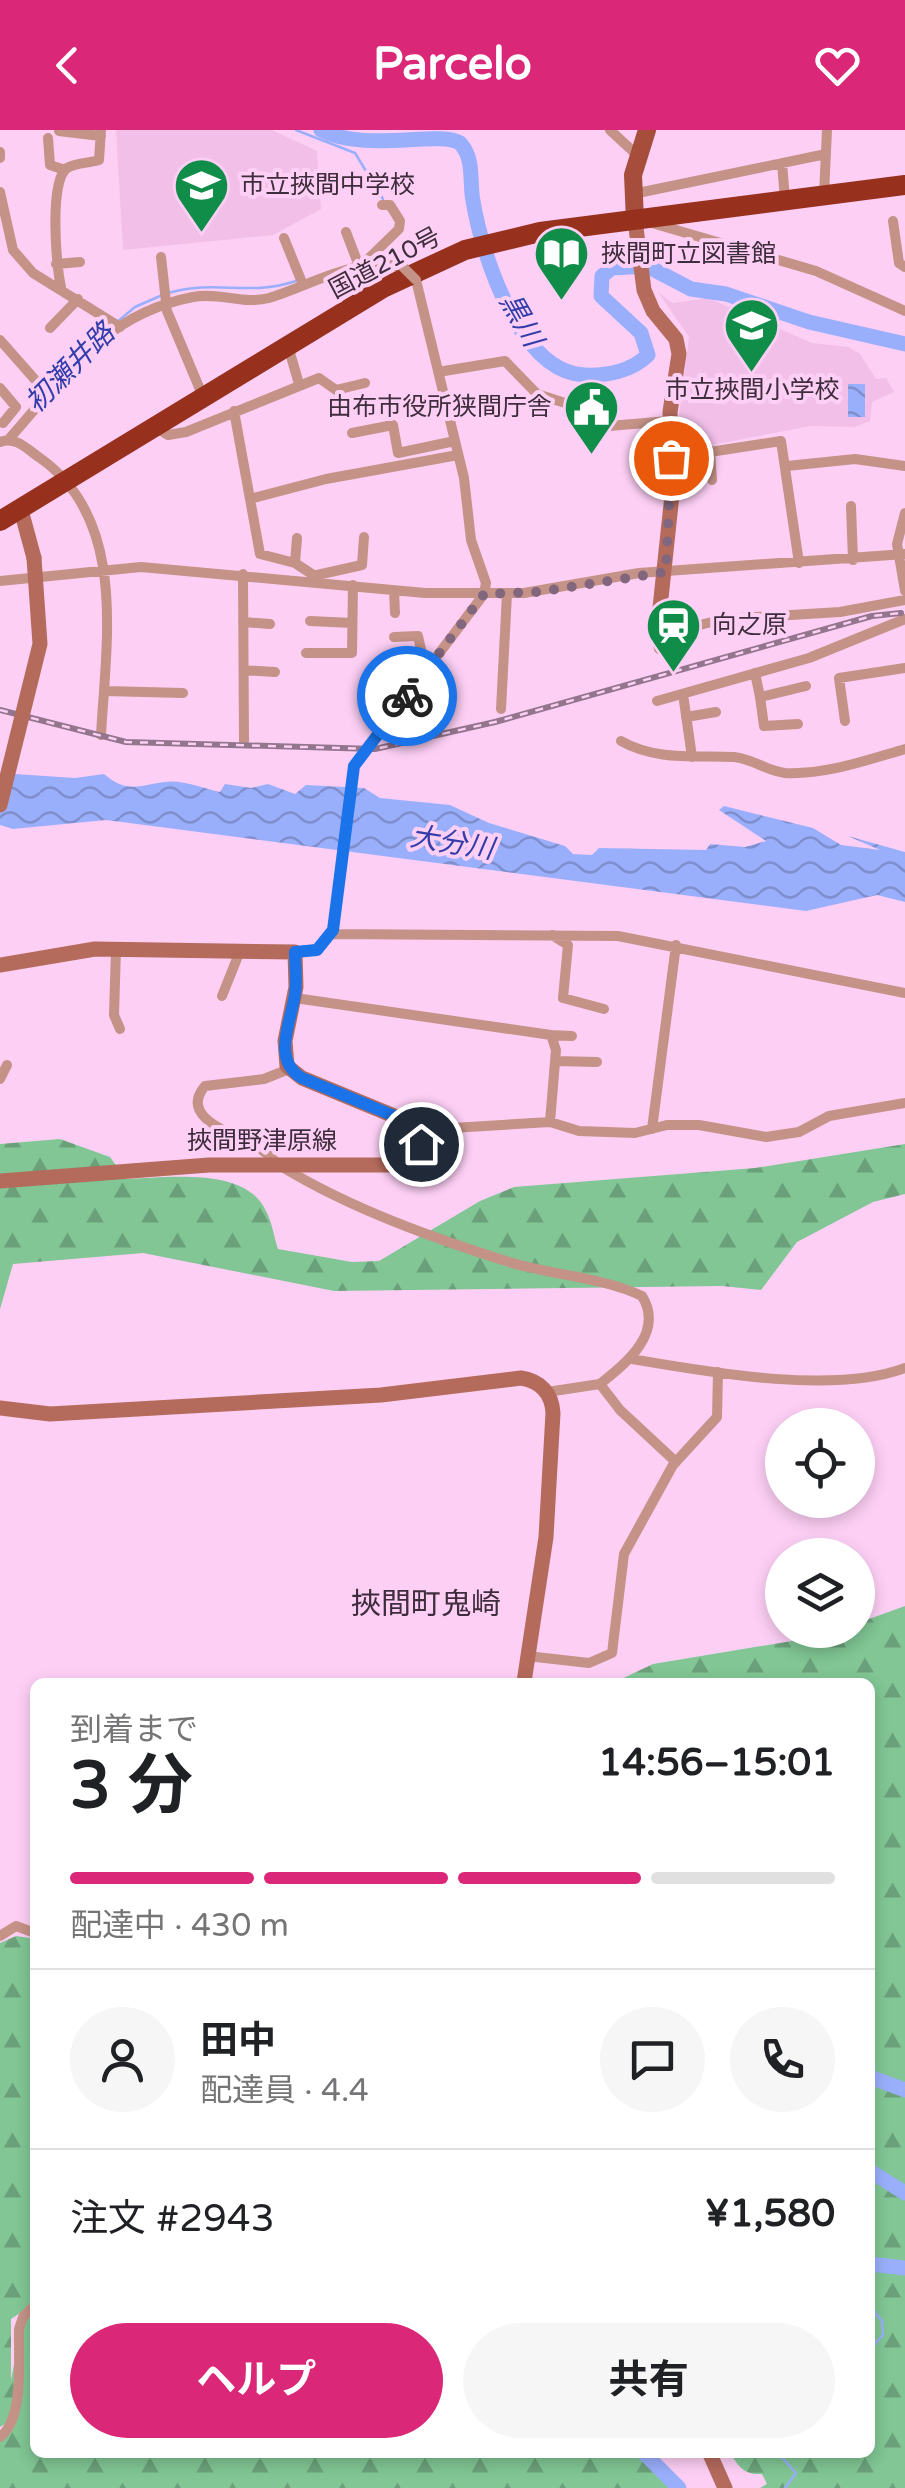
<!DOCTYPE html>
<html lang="ja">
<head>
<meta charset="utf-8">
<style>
  body { margin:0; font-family:"Varela Round","Noto Sans JP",sans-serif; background:#f6f6f6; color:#202124; height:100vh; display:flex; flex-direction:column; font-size:38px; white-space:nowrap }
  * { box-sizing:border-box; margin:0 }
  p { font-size:32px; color:#757577 }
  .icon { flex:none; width:55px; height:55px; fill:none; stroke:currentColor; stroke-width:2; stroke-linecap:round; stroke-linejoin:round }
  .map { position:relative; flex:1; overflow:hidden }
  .panel { position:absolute; left:30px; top:1548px; width:845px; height:780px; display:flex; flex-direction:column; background:#fff; border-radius:15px; box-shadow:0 5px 15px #0003 }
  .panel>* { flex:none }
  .fabs { position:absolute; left:765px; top:1278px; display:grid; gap:20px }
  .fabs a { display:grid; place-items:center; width:110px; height:110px; border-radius:50%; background:#fff; box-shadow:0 5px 15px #0003; font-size:50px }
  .pin { position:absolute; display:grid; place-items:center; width:85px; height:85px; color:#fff; margin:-42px; border:5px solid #fff; border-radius:50%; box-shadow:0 2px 10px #0007 }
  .courier { position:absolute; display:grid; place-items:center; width:100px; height:100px; margin:-50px; border:8px solid #1a73e8; border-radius:50%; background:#fff; color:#222; box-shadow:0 2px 12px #0007 }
  .overview em { font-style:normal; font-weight:700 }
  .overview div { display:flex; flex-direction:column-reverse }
  .overview { display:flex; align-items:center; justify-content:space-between; height:170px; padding:0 40px }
  h1 { font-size:65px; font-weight:700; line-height:75px }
  .bar { display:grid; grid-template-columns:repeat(4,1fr); gap:15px 10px; align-content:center; height:120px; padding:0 40px }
  .bar i { height:12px; border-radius:8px; background:#e0e0e0 }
  .bar .current { background:#db2777 }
  .bar p { grid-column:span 4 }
  .line { display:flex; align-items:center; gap:25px; padding:0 40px; border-top:2px solid #e0e0e0 }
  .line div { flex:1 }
  .round { display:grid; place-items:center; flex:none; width:105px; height:105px; border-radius:52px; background:#f6f6f6 }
  .primary-button { display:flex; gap:20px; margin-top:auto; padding:20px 40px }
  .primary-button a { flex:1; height:115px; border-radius:60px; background:#db2777; color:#fff; font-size:40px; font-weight:700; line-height:115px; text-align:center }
  .primary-button a+a { background:#f6f6f6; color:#202124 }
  header { display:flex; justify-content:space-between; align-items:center; height:130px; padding:0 40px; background:#db2777; color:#fff; font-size:45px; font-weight:700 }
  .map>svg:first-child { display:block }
</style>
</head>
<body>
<header><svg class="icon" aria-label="back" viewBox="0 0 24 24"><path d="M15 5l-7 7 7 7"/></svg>Parcelo<svg class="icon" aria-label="heart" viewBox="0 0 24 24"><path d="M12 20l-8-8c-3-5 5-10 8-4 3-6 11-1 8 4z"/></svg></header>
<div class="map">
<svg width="905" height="2358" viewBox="0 0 905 2358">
  <defs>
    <pattern id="forest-firs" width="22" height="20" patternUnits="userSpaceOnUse" patternTransform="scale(2.5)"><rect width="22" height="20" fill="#81c694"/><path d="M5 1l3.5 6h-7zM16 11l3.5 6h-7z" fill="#6ba17a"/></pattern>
    <pattern id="water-waves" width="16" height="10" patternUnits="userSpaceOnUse" patternTransform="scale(2.5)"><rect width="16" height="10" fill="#9aaffc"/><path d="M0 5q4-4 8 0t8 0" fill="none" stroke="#7f8fcd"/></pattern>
  </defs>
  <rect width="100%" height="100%" fill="#fdcff5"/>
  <path fill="#f2bfe9" d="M116 0H272L317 21 321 79 273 105 123 120Z
    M658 162 673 173 708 168 812 213 849 217 860 224 876 249 886 248 894 262 872 272 870 291 854 297 811 296 706 316 681 309 678 294 689 207Z"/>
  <path fill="url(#forest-firs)" d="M60 1009 110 1027 126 1049C166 1048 246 1036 266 1081 272 1092 274 1107 278 1119L352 1132 379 1131 480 1071 514 1057 755 1038 905 1014V1064L873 1072 797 1112 761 1160 722 1156 334 1161 143 1123 13 1134 0 1179V1014Z
    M905 1476V2358H760L767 2354 762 2344C744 2345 739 2337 730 2323L870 2322V1552H615L653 1534 858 1500V1493Z
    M16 1806 30 1808 35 1815V2173L11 2189V2250L23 2187 35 2175V2322L654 2323 679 2358H0V2306L5 2294 0 2297V1813Z"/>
  <path fill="url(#water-waves)" d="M848 254H865V287H848Z
    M0 643 75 648 104 644C126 663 138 656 164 652 181 649 203 658 220 662L225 654 251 658 268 654 295 664 306 655 364 658 380 668 450 675 489 693 565 716 573 724 592 725 599 718 706 720 710 714 745 717 766 711 719 680 724 676 813 698 841 715 880 720 848 706 905 722V772L877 765 806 781 106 690 13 699 0 695Z"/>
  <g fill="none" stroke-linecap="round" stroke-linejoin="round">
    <path stroke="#9aaffc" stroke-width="2.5" d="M296 0 355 23 383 69
      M168 163C218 149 247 167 296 151
      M117 192 135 177 160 166
      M58 245 95 209
      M870 2176 882 2191 883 2205 870 2219
      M777 2322 796 2343 785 2358"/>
    <path stroke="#9aaffc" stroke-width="15" d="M321 0C364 23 439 0 460 13 475 29 469 51 473 71 482 125 520 243 585 245 607 246 632 241 648 225L641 203 601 166 602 146 612 138 647 136 691 159 726 164 809 192 905 214
      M870 1947 905 1960
      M870 2041 905 2063
      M870 2134 905 2138
      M643 2322 679 2358"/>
    <path stroke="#c59287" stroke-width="10" d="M610 0 637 25
      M59 1 101 6
      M48 8 50 35 65 40
      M0 22V28
      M782 33 785 70
      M0 62 13 120 33 143 120 197
      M633 64 826 24
      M824 65 827 0
      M893 91 899 133 905 137
      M652 93 816 141 905 181
      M346 102 359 136
      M284 108 303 155
      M161 127 167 181 204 269
      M56 134 80 132
      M362 135 399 99 400 91 390 75H382
      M61 157C56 136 49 50 67 38 75 33 90 33 99 30L101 0
      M50 198 78 169
      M0 210 38 253 61 249
      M288 216 299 254
      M438 242 505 231 537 264 581 278 609 296 669 291
      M0 258 16 277 3 293
      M234 281 260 424 295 433 321 450
      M157 298 168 305 186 302 319 248 336 260 365 253
      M352 303 393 295 398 323 455 311
      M9 309C65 246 104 184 193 167 220 162 244 175 269 168 314 154 354 127 403 137
      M0 312C16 306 27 319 40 328 128 390 106 512 101 605
      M710 321 712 350
      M671 328 781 311 799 433
      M787 336 855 329 905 336
      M250 369 326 349 458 325
      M851 376 853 430
      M905 383 897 414 905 461
      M295 433 297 408
      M243 444 244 611
      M317 445 362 435 364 407
      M0 451 141 437 425 463H524L639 443 905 424
      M394 460 395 483
      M310 491 352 493
      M243 492 270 494
      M659 505 724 489 840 482 905 470
      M394 507 418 506 422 524 434 530
      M306 523H352L353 455
      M244 540 275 542
      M755 543 760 567 806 556
      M105 561 183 563
      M683 564 692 627
      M760 567 764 596 798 594
      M657 571 809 528 905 489
      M501 579 507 464
      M686 587 716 582
      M845 591 839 548 905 538
      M621 611C656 631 696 625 734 627 754 629 766 641 785 643 825 645 867 630 905 619
      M330 804 618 806 905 863
      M552 805 568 815 563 868 604 879
      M116 819 114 885 120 899
      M295 822 317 819 333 800 354 636 484 464 486 453 471 410 464 348 416 150
      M222 866 240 821
      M295 868 551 905 556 920 550 992
      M551 905 572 906
      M555 931 597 932
      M289 939 264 949 205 956C178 988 234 1004 254 1015 265 1020 273 1031 284 1038 352 1079 433 1108 509 1132 551 1145 602 1147 642 1166 665 1203 625 1234 600 1254
      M0 949 7 935
      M652 999 676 815
      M419 1000 550 992 579 1001 635 1003 667 995H699L766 1007 799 1002 829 986 905 973
      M632 1229C708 1242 834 1265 905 1238
      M547 1262 600 1254 620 1280 676 1332
      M527 1526 589 1533 612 1523 624 1424 673 1335 717 1287 718 1242
      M0 1806 16 1796 35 1803
      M0 2307C25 2288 18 2228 19 2199L23 2187 35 2175"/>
    <path stroke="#b46b5c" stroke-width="15" d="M635 90 644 160 653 181 676 209 679 224 670 282 672 365 659 487 661 517
      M21 380 34 428
      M0 835 95 819 295 822 296 857 285 911 287 936 302 948 404 990 419 1000V1022L411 1031 395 1035H209L0 1051
      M0 1278 50 1284 381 1265 521 1248C540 1251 552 1263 553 1283L546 1407 524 1552
      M709 2322 725 2358"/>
    <path stroke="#a64d3c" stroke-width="18" d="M635 90 633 45 647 0"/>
    <path stroke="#98301e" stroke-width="20" d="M0 391 383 158 465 120 540 102 905 55"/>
    <defs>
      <path id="rail" d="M0 580 126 612 375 619 495 592 872 486 901 483"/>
    </defs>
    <use href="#rail" stroke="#93758e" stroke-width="6"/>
    <use href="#rail" stroke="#fdcff5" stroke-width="2.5" stroke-dasharray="8" stroke-linecap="butt"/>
    <path stroke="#c59287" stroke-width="10" d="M403 137 416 150"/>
    <path stroke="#b46b5c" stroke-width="15" d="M0 675 40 514 34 428"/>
  </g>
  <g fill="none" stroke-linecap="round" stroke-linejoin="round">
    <path stroke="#81667d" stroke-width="10" stroke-dasharray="0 18" d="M407 566 484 464 538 462 666 442 671 328"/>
    <path stroke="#1a73e8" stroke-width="12" d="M407 566 354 636 333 800 317 820 295 822C295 836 297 851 295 864 291 893 271 929 302 948L404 990 419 1000 421 1014"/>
  </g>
  <defs>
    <symbol id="school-pin" viewBox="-11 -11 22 30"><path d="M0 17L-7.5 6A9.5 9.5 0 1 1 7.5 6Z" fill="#108d49" stroke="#fdcff5"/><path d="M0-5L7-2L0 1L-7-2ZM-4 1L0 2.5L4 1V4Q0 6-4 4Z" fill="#fff"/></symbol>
    <symbol id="library-pin" viewBox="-11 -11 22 30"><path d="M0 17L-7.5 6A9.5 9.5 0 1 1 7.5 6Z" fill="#108d49" stroke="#fdcff5"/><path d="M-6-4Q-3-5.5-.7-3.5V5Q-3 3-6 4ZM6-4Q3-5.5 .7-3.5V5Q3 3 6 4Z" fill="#fff"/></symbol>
    <symbol id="civic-pin" viewBox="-11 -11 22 30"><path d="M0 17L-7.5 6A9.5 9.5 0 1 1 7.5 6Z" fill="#108d49" stroke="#fdcff5"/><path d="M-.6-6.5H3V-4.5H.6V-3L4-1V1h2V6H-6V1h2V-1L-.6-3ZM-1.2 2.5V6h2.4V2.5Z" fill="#fff"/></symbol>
    <symbol id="station-pin" viewBox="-11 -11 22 30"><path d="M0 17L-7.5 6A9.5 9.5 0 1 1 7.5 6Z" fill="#108d49" stroke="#fdcff5"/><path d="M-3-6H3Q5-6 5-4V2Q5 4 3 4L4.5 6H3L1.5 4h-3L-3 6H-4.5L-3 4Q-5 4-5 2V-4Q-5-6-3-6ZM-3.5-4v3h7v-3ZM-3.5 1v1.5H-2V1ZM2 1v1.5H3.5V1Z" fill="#fff"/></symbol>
  </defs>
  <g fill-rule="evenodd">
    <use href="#school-pin" x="170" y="24" width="63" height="86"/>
    <use href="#library-pin" x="530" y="92" width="63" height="86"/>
    <use href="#school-pin" x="720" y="164" width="63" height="86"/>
    <use href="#civic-pin" x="560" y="246" width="63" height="86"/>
    <use href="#station-pin" x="642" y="464" width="63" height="86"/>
  </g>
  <g text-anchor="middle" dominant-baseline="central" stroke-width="8" stroke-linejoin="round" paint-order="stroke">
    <g font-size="25" fill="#3e2d3c" stroke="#fdcff5" text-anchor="start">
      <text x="240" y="55">市立挾間中学校</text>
      <text x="601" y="124">挾間町立図書館</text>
      <text x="752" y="260" text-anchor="middle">市立挾間小学校</text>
      <text x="552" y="277" text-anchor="end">由布市役所狭間庁舎</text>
      <text x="712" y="495">向之原</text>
    </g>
    <g font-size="25" fill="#3e2d3c" stroke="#fdcff5">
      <text transform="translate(385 133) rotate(-28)">国道210号</text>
      <text x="262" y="1011">挾間野津原線</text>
    </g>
    <g font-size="28" font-style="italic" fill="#323daa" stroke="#fdcff5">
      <text transform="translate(521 190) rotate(60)">黒川</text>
      <text transform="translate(70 238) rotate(-45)">初瀬井路</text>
      <text transform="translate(452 713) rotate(9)">大分川</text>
    </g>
    <g font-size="30" fill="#3e2d3c" stroke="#fdcff5">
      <text x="426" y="1474">挾間町鬼崎</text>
    </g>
  </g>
</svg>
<div class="fabs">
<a><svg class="icon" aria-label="locate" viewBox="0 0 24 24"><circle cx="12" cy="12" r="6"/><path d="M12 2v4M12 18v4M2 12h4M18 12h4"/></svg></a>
<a><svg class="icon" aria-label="layers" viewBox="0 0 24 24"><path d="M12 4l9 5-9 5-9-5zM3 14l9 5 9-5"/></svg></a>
</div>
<div class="pin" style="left:671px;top:328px;background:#ea580c"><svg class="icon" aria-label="bag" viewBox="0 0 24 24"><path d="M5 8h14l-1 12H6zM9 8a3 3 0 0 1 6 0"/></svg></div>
<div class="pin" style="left:421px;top:1014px;background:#1f2937"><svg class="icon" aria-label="home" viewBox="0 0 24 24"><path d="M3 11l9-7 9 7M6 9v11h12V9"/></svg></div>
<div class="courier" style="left:407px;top:566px"><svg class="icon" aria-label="bike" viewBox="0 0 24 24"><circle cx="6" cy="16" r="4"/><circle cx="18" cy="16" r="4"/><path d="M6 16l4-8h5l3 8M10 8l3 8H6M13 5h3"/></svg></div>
<section class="panel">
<div class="overview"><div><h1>3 分</h1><p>到着まで</p></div><em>14:56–15:01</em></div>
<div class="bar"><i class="current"></i><i class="current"></i><i class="current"></i><i></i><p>配達中 · 430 m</p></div>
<div class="line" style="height:180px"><a class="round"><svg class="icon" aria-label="person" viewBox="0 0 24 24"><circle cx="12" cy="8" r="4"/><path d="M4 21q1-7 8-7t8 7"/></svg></a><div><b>田中</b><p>配達員 · 4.4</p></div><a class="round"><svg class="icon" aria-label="chat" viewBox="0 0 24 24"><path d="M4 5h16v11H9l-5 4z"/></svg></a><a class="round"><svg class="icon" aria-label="phone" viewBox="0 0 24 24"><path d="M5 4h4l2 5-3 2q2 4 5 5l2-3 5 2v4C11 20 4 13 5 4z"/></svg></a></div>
<div class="line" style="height:130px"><div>注文 #2943</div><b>¥1,580</b></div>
<div class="primary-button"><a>ヘルプ</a><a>共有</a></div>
</section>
</div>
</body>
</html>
